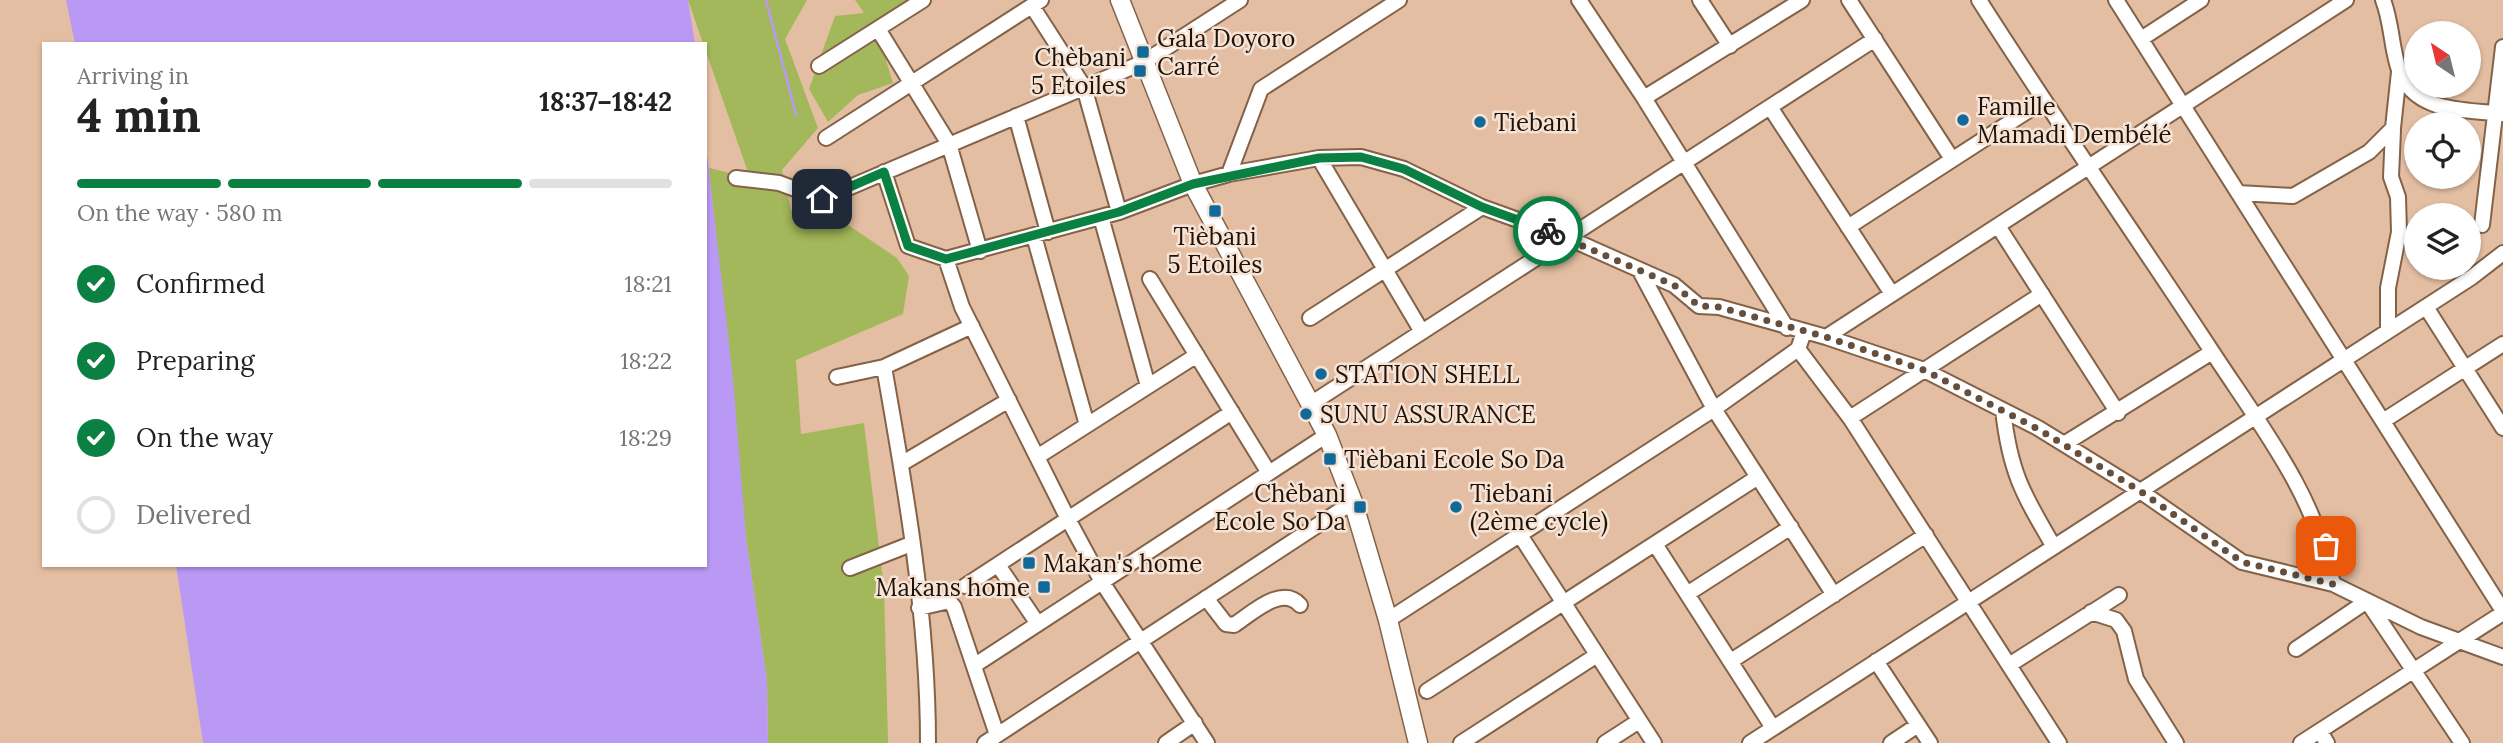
<!DOCTYPE html>
<html lang="en">
<head>
<meta charset="utf-8">
<style>
  body { margin:0; font-family:Lora,serif; background:#f6f6f6; color:#222; height:100vh; display:flex; flex-direction:column; font-size:26px; white-space:nowrap }
  * { box-sizing:border-box; margin:0 }
  p { font-size:23px; color:#767676 }
  .icon { flex:none; width:38px; height:38px; fill:none; stroke:currentColor; stroke-width:2; stroke-linecap:round; stroke-linejoin:round }
  .map { position:relative; flex:1; overflow:hidden }
  .drawer { position:absolute; left:42px; top:42px; width:665px; height:525px; display:flex; flex-direction:column; background:#fff; border-radius:0px; box-shadow:0 2px 5px #0004 }
  .drawer>* { flex:none }
  .needle { width:46px; rotate:325deg }
  .controls { position:absolute; left:2404px; top:21px; display:grid; gap:14px }
  .controls a { display:grid; place-items:center; width:77px; height:77px; border-radius:50%; background:#fff; box-shadow:0 2px 5px #0004; font-size:35px }
  .pin { position:absolute; display:grid; place-items:center; width:60px; height:60px; color:#fff; margin:-30px; border-radius:14px; box-shadow:0 4px 10px #0006 }
  .courier { position:absolute; display:grid; place-items:center; width:70px; height:70px; margin:-35px; border:5px solid #0b8043; border-radius:50%; background:#fff; color:#222; box-shadow:0 2px 9px #0007 }
  .head em { font-style:normal; font-weight:700 }
  .head div { display:flex; flex-direction:column-reverse }
  .head { display:flex; align-items:center; justify-content:space-between; height:119px; padding:0 35px }
  h1 { font-size:46px; font-weight:700; line-height:52px }
  .bar { display:grid; grid-template-columns:repeat(4,1fr); gap:10px 7px; align-content:center; height:84px; padding:0 35px }
  .bar i { height:9px; border-radius:5px; background:#e0e0e0 }
  .bar .active { background:#0b8043 }
  .bar p { grid-column:span 4 }
  ol { padding:0 35px; list-style:none }
  li { display:flex; align-items:center; gap:21px; height:77px }
  li p { margin-inline-start:auto }
  li .icon { padding:7px; border-radius:50%; background:#0b8043; color:#fff; stroke-width:4 }
  li:last-child { color:#767676 }
  li i { width:38px; height:38px; border:4px solid #e0e0e0; border-radius:50% }
  .map>svg:first-child { display:block }
</style>
</head>
<body>
<div class="map">
<svg width="2503" height="743" viewBox="0 0 2503 743">
  <rect width="100%" height="100%" fill="#e3bea2"/>
  <path fill="#a3b85a" d="M688 0H807L785 39 818 128 782 170 791 210 817 204 897 258 909 276 903 314 796 360 801 434 864 423 884 588 888 743H768L767 681 746 538 709 168 750 178Z
    M855 0H919L879 37 893 83 858 95 828 122 809 89 835 16 864 13Z"/>
  <path fill="#ba99f5" d="M66 0H688L695 44H75Z
    M705 137 733 378 746 538 767 681 768 743H203L176 565H705Z"/>
  <g fill="none" stroke-linecap="round" stroke-linejoin="round">
    <path stroke="#ba99f5" stroke-width="2.5" d="M766 0 796 115"/>
    <defs>
      <path id="minor" d="M1579 0 1644 98 1787 328
        M1700 0 1730 46
        M1849 0 1952 159
        M1979 0C2054 118 2134 233 2211 350 2260 425 2316 495 2333 584
        M2116 0 2503 611
        M2383 0C2392 23 2391 47 2399 70 2415 114 2465 109 2503 114
        M1032 6 1084 87 1119 212
        M878 29 949 144 980 251
        M2141 39 2201 0
        M819 66 923 0
        M1644 98 1802 0
        M1770 107 1892 294
        M1016 116 1048 232
        M826 138 1041 0
        M1319 158 1422 332
        M884 172 908 246 946 259 1119 212 1193 184 1229 174 1319 158 1361 157 1404 169 1482 207 1568 238 1674 285 1699 306 1719 307 1826 337 1924 370 2038 428 2140 491 2242 562 2333 584 2421 627 2503 657
        M1229 174 1261 89 1399 0
        M736 178 779 183 822 199 1144 62 1240 0
        M2238 193 2293 196 2369 152 2393 128 2399 72
        M1101 217 1148 386
        M2482 225 2503 47
        M1998 226 2118 413
        M1848 227 2043 101
        M1034 236 1087 425
        M946 259 962 307 1068 519 1102 582 1207 743
        M1640 271 1714 409 1834 595
        M1150 279 1269 473
        M2426 307 2503 428
        M1310 318 1482 207
        M2388 331V288L2399 232 2398 197 2391 177 2393 130
        M1826 337 2346 0
        M1798 349 1850 418 2059 743
        M884 367C906 491 928 617 928 743
        M837 377 884 367 972 326
        M1312 403 1875 39
        M2003 410C2010 473 2023 494 2054 547
        M1850 418 2042 294
        M2383 421 2503 344
        M2064 444 2212 352
        M1037 457 1197 355
        M901 464 1009 400
        M1520 535 1654 743
        M1655 544 1773 728
        M998 565 1038 624
        M850 568 911 544
        M965 586 1232 412
        M1687 594 1791 527
        M1206 598 1226 624 1234 625C1251 614 1282 584 1300 605
        M919 608 949 601 954 607 997 735
        M2091 612 2116 620 2124 631 2136 679 2176 743
        M1388 620 1714 409 1798 349 1804 332
        M2296 649 2367 601 2462 743
        M1731 661 1926 535
        M1876 661 1930 743
        M975 665 1327 435
        M2009 665 2119 595
        M1427 691 1758 477
        M2320 731 2327 743
        M985 743 1353 502
        M1166 743 1195 723
        M1461 743 1597 655
        M1605 743 1639 721
        M1750 743 2472 277 2503 253
        M1891 743 1918 725
        M2301 743 2503 613"/>
      <path id="major" d="M1120 0 1193 184 1327 435 1353 502 1388 620 1418 743"/>
    </defs>
    <use href="#minor" stroke="#836248" stroke-width="18"/>
    <use href="#major" stroke="#836248" stroke-width="21"/>
    <use href="#minor" stroke="#fff" stroke-width="14"/>
    <use href="#major" stroke="#fff" stroke-width="18"/>
  </g>
  <g fill="none" stroke-linecap="round" stroke-linejoin="round">
    <path stroke="#644f3e" stroke-width="7" stroke-dasharray="0 12.6" d="M1548 231 1674 285 1699 306 1719 307 1826 337 1924 370 2038 429 2140 491 2242 562 2333 584 2326 546"/>
    <path stroke="#0b8043" stroke-width="9" d="M822 199 884 172 908 246 946 259 1119 212 1193 184 1319 158 1361 157 1404 169 1482 207 1548 231"/>
  </g>
  <g fill="#106999" stroke="#f6e3d5" stroke-width="2.5">
    <rect x="1136" y="45" width="14" height="14" rx="3.5"/>
    <rect x="1133" y="64" width="14" height="14" rx="3.5"/>
    <circle cx="1963" cy="120" r="7"/>
    <circle cx="1480" cy="122" r="7"/>
    <rect x="1208" y="204" width="14" height="14" rx="3.5"/>
    <circle cx="1321" cy="374" r="7"/>
    <circle cx="1306" cy="414" r="7"/>
    <rect x="1323" y="452" width="14" height="14" rx="3.5"/>
    <rect x="1353" y="500" width="14" height="14" rx="3.5"/>
    <circle cx="1456" cy="507" r="7"/>
    <rect x="1022" y="556" width="14" height="14" rx="3.5"/>
    <rect x="1037" y="580" width="14" height="14" rx="3.5"/>
  </g>
  <g text-anchor="middle" dominant-baseline="central" stroke-width="5" stroke-linejoin="round" paint-order="stroke">
    <g font-size="24" fill="#1f1308" stroke="#f6e3d5" text-anchor="start">
      <text x="1157" y="38">Gala Doyoro<tspan x="1157" dy="28">Carré</tspan></text>
      <text x="1126" y="57" text-anchor="end">Chèbani<tspan x="1126" dy="28">5 Etoiles</tspan></text>
      <text x="1977" y="106">Famille<tspan x="1977" dy="28">Mamadi Dembélé</tspan></text>
      <text x="1494" y="122">Tiebani</text>
      <text x="1215" y="236" text-anchor="middle">Tièbani<tspan x="1215" dy="28">5 Etoiles</tspan></text>
      <text x="1335" y="374">STATION SHELL</text>
      <text x="1320" y="414">SUNU ASSURANCE</text>
      <text x="1344" y="459">Tièbani Ecole So Da</text>
      <text x="1346" y="493" text-anchor="end">Chèbani<tspan x="1346" dy="28">Ecole So Da</tspan></text>
      <text x="1470" y="493">Tiebani<tspan x="1470" dy="28">(2ème cycle)</tspan></text>
      <text x="1043" y="563">Makan's home</text>
      <text x="1030" y="587" text-anchor="end">Makans home</text>
    </g>
  </g>
</svg>
<div class="controls">
<a><svg class="needle" viewBox="-14 -14 28 28"><path d="M0-13l5 13h-10z" fill="#e53935"/><path d="M0 13l5-13h-10z" fill="#767676"/></svg></a>
<a><svg class="icon" aria-label="locate" viewBox="0 0 24 24"><circle cx="12" cy="12" r="6"/><path d="M12 2v4M12 18v4M2 12h4M18 12h4"/></svg></a>
<a><svg class="icon" aria-label="layers" viewBox="0 0 24 24"><path d="M12 4l9 5-9 5-9-5zM3 14l9 5 9-5"/></svg></a>
</div>
<div class="pin" style="left:2326px;top:546px;background:#ea580c"><svg class="icon" aria-label="bag" viewBox="0 0 24 24"><path d="M5 8h14l-1 12H6zM9 8a3 3 0 0 1 6 0"/></svg></div>
<div class="pin" style="left:822px;top:199px;background:#1f2937"><svg class="icon" aria-label="home" viewBox="0 0 24 24"><path d="M3 11l9-7 9 7M6 9v11h12V9"/></svg></div>
<div class="courier" style="left:1548px;top:231px"><svg class="icon" aria-label="bike" viewBox="0 0 24 24"><circle cx="6" cy="16" r="4"/><circle cx="18" cy="16" r="4"/><path d="M6 16l4-8h5l3 8M10 8l3 8H6M13 5h3"/></svg></div>
<section class="drawer">
<div class="head"><div><h1>4 min</h1><p>Arriving in</p></div><em>18:37–18:42</em></div>
<div class="bar"><i class="active"></i><i class="active"></i><i class="active"></i><i></i><p>On the way · 580 m</p></div>
<ol>
<li><svg class="icon" aria-label="check" viewBox="0 0 24 24"><path d="M5 12l5 5 9-10"/></svg>Confirmed<p>18:21</p></li>
<li><svg class="icon" aria-label="check" viewBox="0 0 24 24"><path d="M5 12l5 5 9-10"/></svg>Preparing<p>18:22</p></li>
<li><svg class="icon" aria-label="check" viewBox="0 0 24 24"><path d="M5 12l5 5 9-10"/></svg>On the way<p>18:29</p></li>
<li><i></i>Delivered</li>
</ol>
</section>
</div>
</body>
</html>
